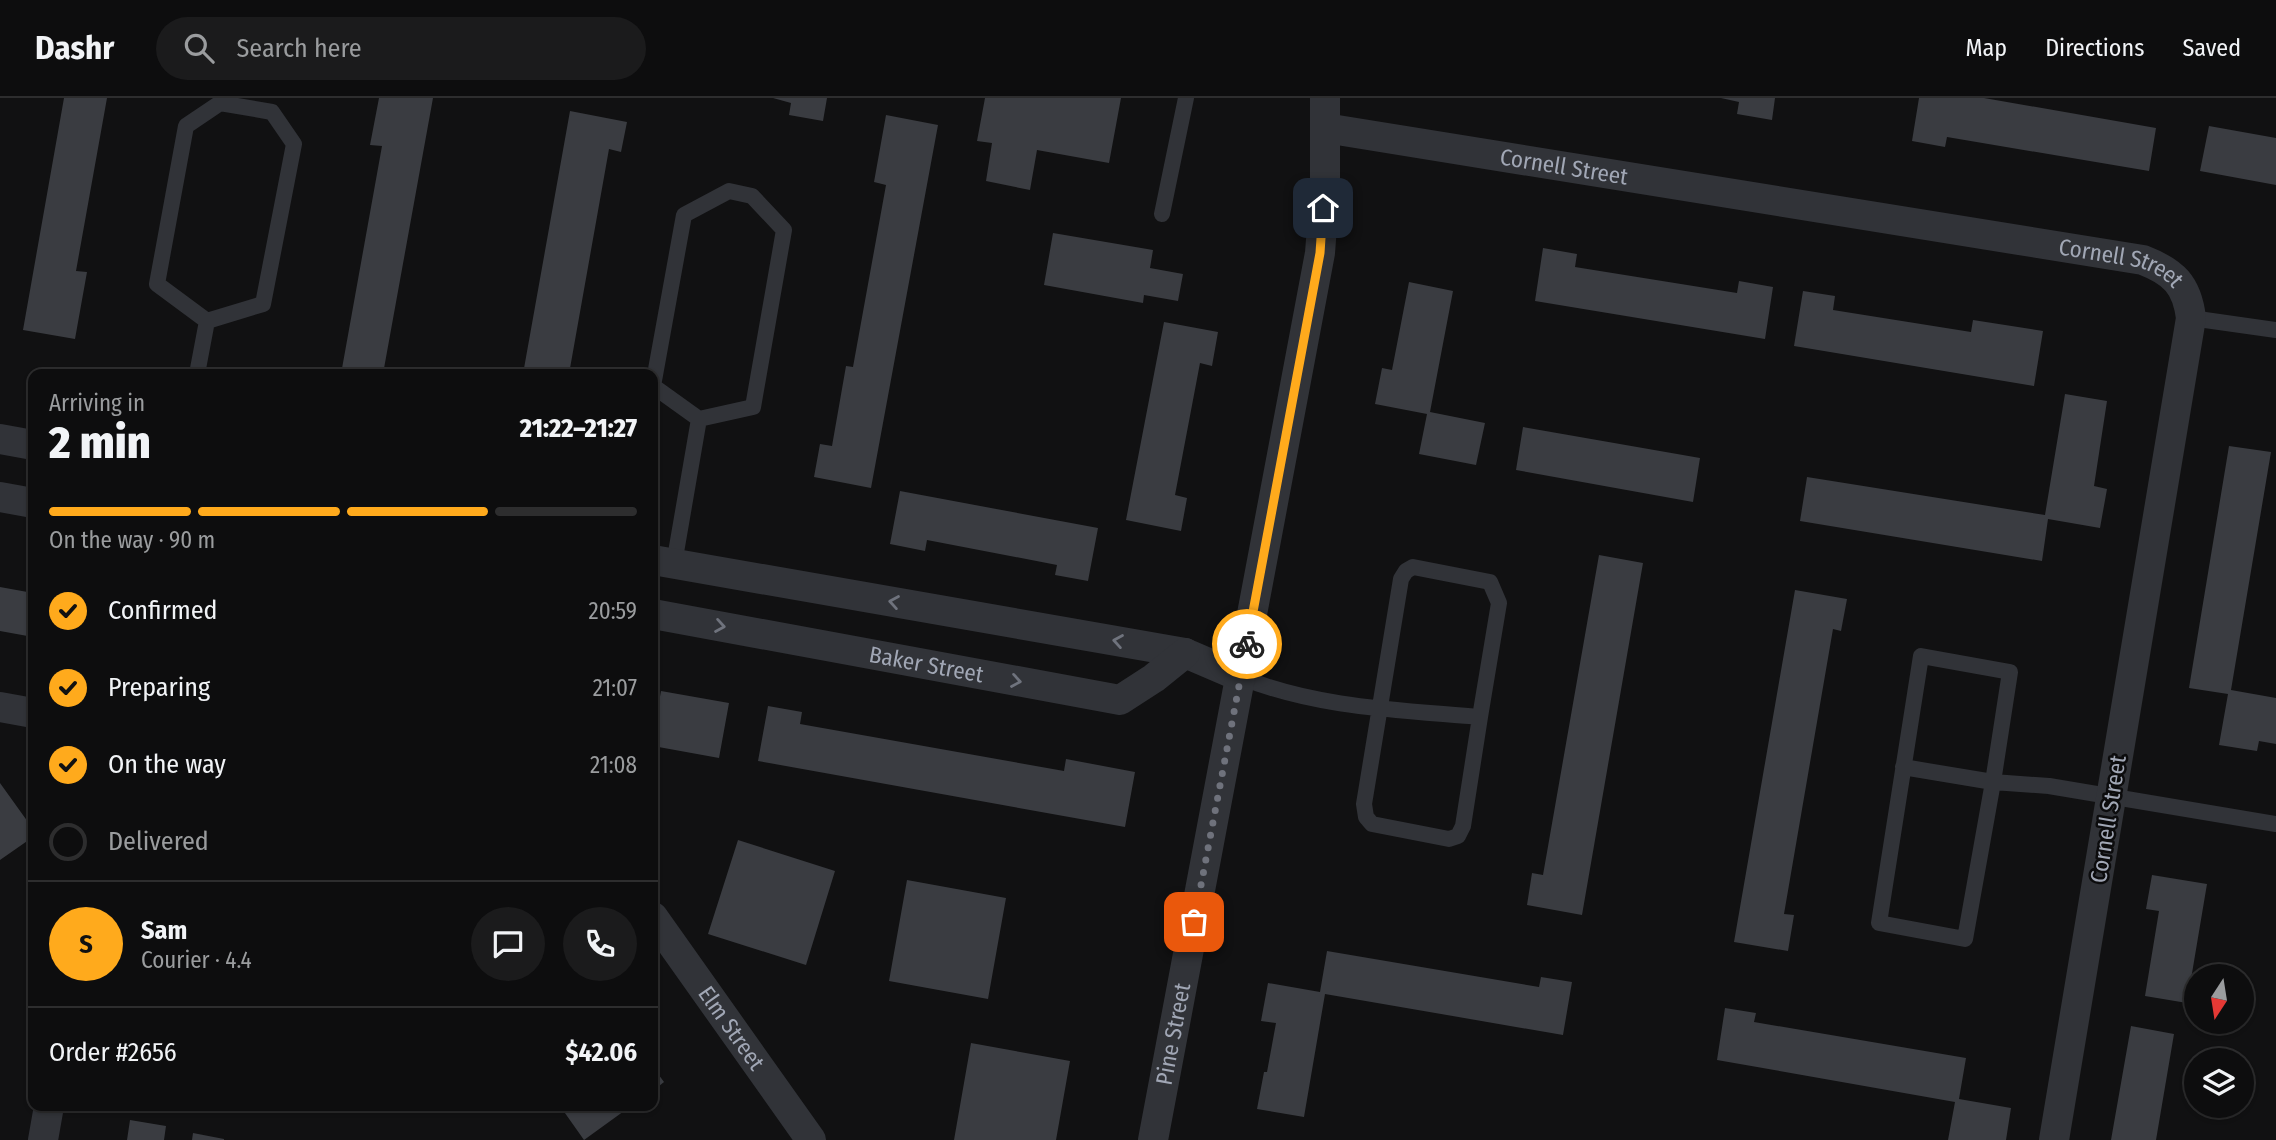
<!DOCTYPE html>
<html lang="en">
<head>
<meta charset="utf-8">
<style>
  body { margin:0; font-family:"Fira Sans Condensed",sans-serif; background:#1b1b1c; color:#f1f3f6; height:100vh; display:flex; flex-direction:column; font-size:26px; white-space:nowrap }
  * { box-sizing:border-box; margin:0 }
  p { font-size:23px; color:#9a9c9e }
  .icon { flex:none; width:38px; height:38px; fill:none; stroke:currentColor; stroke-width:2; stroke-linecap:round; stroke-linejoin:round }
  .map { position:relative; flex:1; overflow:hidden }
  .details { position:absolute; left:28px; top:271px; width:630px; height:742px; display:flex; flex-direction:column; background:#0d0d0e; border-radius:14px; box-shadow:0 2px 5px #0004,0 0 0 2px #2d2d2e }
  .details>* { flex:none }
  .needle { width:46px; rotate:192deg }
  .fabs { position:absolute; left:2184px; top:866px; display:grid; gap:14px }
  .fabs a { display:grid; place-items:center; width:70px; height:70px; border-radius:50%; background:#0d0d0e; box-shadow:0 2px 5px #0004,0 0 0 2px #2d2d2e; font-size:35px }
  .pin { position:absolute; display:grid; place-items:center; width:60px; height:60px; color:#fff; margin:-30px; border-radius:14px; box-shadow:0 4px 10px #0006 }
  .courier { position:absolute; display:grid; place-items:center; width:70px; height:70px; margin:-35px; border:5px solid #ffaa1c; border-radius:50%; background:#fff; color:#222; box-shadow:0 2px 9px #0007 }
  .overview em { font-style:normal; font-weight:800 }
  .overview div { display:flex; flex-direction:column-reverse }
  .overview { display:flex; align-items:center; justify-content:space-between; height:119px; padding:0 21px }
  h1 { font-size:46px; font-weight:800; line-height:52px }
  .bar { display:grid; grid-template-columns:repeat(4,1fr); gap:10px 7px; align-content:center; height:84px; padding:0 21px }
  .bar i { height:9px; border-radius:5px; background:#2d2d2e }
  .bar .active { background:#ffaa1c }
  .bar p { grid-column:span 4 }
  .line { display:flex; align-items:center; gap:18px; padding:0 21px; border-top:2px solid #2d2d2e }
  .line div { flex:1 }
  .round { display:grid; place-items:center; flex:none; width:74px; height:74px; border-radius:37px; background:#1b1b1c }
  ol { padding:0 21px; list-style:none }
  li { display:flex; align-items:center; gap:21px; height:77px }
  li p { margin-inline-start:auto }
  li .icon { padding:7px; border-radius:50%; background:#ffaa1c; color:#111; stroke-width:4 }
  li:last-child { color:#9a9c9e }
  li i { width:38px; height:38px; border:4px solid #2d2d2e; border-radius:50% }
  header { display:flex; align-items:center; gap:42px; box-sizing:border-box; height:98px; padding:0 35px; background:#0d0d0e; border-bottom:2px solid #2d2d2e }
  header strong { font-size:33px }
  nav { display:flex; gap:38px; margin-inline-start:auto; font-size:24px }
  .search { width:490px; height:63px; background:#1b1b1c; display:flex; align-items:center; gap:18px; box-sizing:border-box; padding:0 24px; border-radius:38px; color:#9a9c9e; font-size:26px }
  .map>svg:first-child { display:block }
</style>
</head>
<body>
<header>
<strong>Dashr</strong>
<div class="search"><svg class="icon" aria-label="search" viewBox="0 0 24 24"><circle cx="10" cy="10" r="6"/><path d="M15 15l6 6"/></svg>Search here</div>
<nav><a>Map</a><a>Directions</a><a>Saved</a></nav>
</header>
<div class="map">
<svg width="2276" height="1042" viewBox="0 0 2276 1042">
  <rect width="100%" height="100%" fill="#111112"/>
  <path fill="#3a3c41" d="M64 0H107L76 173 87 174 75 241 23 232Z
    M379 0H433L383 276H341L382 48 370 47Z
    M773 0H827L823 23 789 17 791 5Z
    M985 0H1121L1109 65 1037 52 1030 92 986 83 992 45 977 43Z
    M1721 0H1775L1772 22 1737 16 1739 4Z
    M1919 0H1984L2156 30 2149 73 1947 39 1945 49 1912 43Z
    M570 13 627 24 621 54 609 51 569 276H523Z
    M886 17 938 27 871 390 814 379 820 346 832 348 846 268 853 269 886 87 874 84Z
    M2209 28 2276 40V87L2200 73Z
    M1053 135 1153 152 1150 170 1183 176 1178 203 1144 197 1143 205 1044 187Z
    M1543 150 1577 156 1575 169 1737 195 1739 183 1773 189 1765 241 1535 203Z
    M1409 184 1453 193 1430 314 1485 325 1476 367 1419 356 1427 316 1375 306 1382 270 1392 272Z
    M1803 193 1835 198 1833 212 1971 234 1973 222 2043 233 2034 288 1794 248Z
    M1164 224 1218 234 1212 268 1200 265 1175 397 1187 400 1181 433 1126 422Z
    M2065 296 2107 303 2094 388 2107 391 2100 430 2048 421 2042 463 1800 423 1807 379 2045 417Z
    M1523 329 1700 360 1693 404 1516 372Z
    M2229 348 2271 354 2231 592 2276 600V646L2259 643 2257 653 2219 647 2228 596 2189 590Z
    M900 393 1098 430 1088 483 1055 477 1057 467 927 442 925 453 890 446Z
    M1599 457 1643 465 1582 817 1527 807 1532 775 1543 777Z
    M0 489 33 495V539L0 533Z
    M1795 492 1847 501 1841 533 1833 531 1784 816 1794 817 1788 853 1734 844Z
    M661 593 729 605 719 660 653 648V603L659 604Z
    M768 608 802 614 800 626 1064 673 1066 661 1135 674 1125 729 758 663Z
    M0 685 33 731V739L0 762Z
    M738 742 835 773 806 867 708 836Z
    M2152 777 2207 786 2187 905 2145 898 2159 813 2146 811Z
    M907 782 1006 800 988 901 889 883Z
    M1327 853 1539 889 1541 879 1572 884 1563 937 1325 896 1304 1019 1257 1011 1264 974H1267L1276 925 1261 923 1268 885 1320 894Z
    M1725 910 1756 915 1754 924 1966 960 1959 1001 2011 1010 2006 1042H1948L1955 1004 1717 962Z
    M2131 928 2174 936 2156 1042H2111Z
    M971 945 1070 963 1056 1042H954Z
    M653 969 664 984 653 993Z
    M560 1008H631L584 1042Z
    M130 1022 166 1028 164 1042H127Z
    M193 1035 224 1041V1042H192Z"/>
  <g fill="none" stroke-linecap="round" stroke-linejoin="round">
    <path stroke="#313338" stroke-width="16" d="M220 5 272 14 294 46 263 206 207 223 157 186 186 28Z
      M729 93 752 98 784 132 753 309 699 321 653 288 684 117Z
      M1162 116 1186 0
      M2191 220 2276 232
      M197 276 207 223
      M674 466 699 321
      M1241 579C1316 610 1400 612 1480 619L1463 728 1458 738 1449 741 1372 726 1366 719 1364 706 1401 481 1406 473 1413 469 1490 484 1499 505 1480 619
      M1903 669 1993 684 2010 574 1921 558 1879 825 1965 841 1993 684 2049 688 2276 726"/>
    <g stroke="#313338" stroke-width="30">
      <path id="s1" d="M1325 30 2143 162C2174 174 2187 187 2191 220L2054 1042"/>
      <path d="M0 341 33 347"/>
      <path d="M0 399 33 405"/>
      <path d="M653 462 1185 555 1241 579"/>
      <path id="s2" d="M653 516 1120 602 1154 580 1185 555"/>
      <path d="M0 609 33 615"/>
      <path id="s3" d="M653 819 811 1042"/>
      <path d="M43 1042 49 1008"/>
      <path id="s4" d="M1153 1042 1320 155 1325 88V0"/>
    </g>
  </g>
  <defs><path id="oneway-chevron" d="M-2-3.5L2.5 0L-2 3.5" fill="none" stroke-width="1.6" stroke-linecap="round" stroke-linejoin="round" transform="scale(1.75)"/></defs>
  <g stroke="#6f737d">
    <use href="#oneway-chevron" transform="translate(894 504) rotate(-170)"/>
    <use href="#oneway-chevron" transform="translate(720 528) rotate(10)"/>
    <use href="#oneway-chevron" transform="translate(1118 543) rotate(-170)"/>
    <use href="#oneway-chevron" transform="translate(1016 583) rotate(10)"/>
  </g>
  <g fill="none" stroke-linecap="round" stroke-linejoin="round">
    <path stroke="#6f727c" stroke-width="7" stroke-dasharray="0 12.6" d="M1194 824 1247 546"/>
    <path stroke="#ffaa1c" stroke-width="9" d="M1247 546 1320 155 1323 110"/>
  </g>
  <g text-anchor="middle" dominant-baseline="central" stroke-width="5" stroke-linejoin="round" paint-order="stroke">
    <g font-size="23" fill="#a1a7b5" stroke="#0c0c0d">
      <text stroke="none"><textPath href="#s1" startOffset="242">Cornell Street</textPath></text>
      <text stroke="none"><textPath href="#s1" startOffset="808">Cornell Street</textPath></text>
      <text stroke="none"><textPath href="#s2" startOffset="278">Baker Street</textPath></text>
      <text transform="translate(2108 721) rotate(-81)">Cornell Street</text>
      <text stroke="none"><textPath href="#s3" startOffset="136">Elm Street</textPath></text>
      <text stroke="none"><textPath href="#s4" startOffset="108">Pine Street</textPath></text>
    </g>
  </g>
</svg>
<div class="fabs">
<a><svg class="needle" viewBox="-14 -14 28 28"><path d="M0-13l5 13h-10z" fill="#e53935"/><path d="M0 13l5-13h-10z" fill="#9a9c9e"/></svg></a>
<a><svg class="icon" aria-label="layers" viewBox="0 0 24 24"><path d="M12 4l9 5-9 5-9-5zM3 14l9 5 9-5"/></svg></a>
</div>
<div class="pin" style="left:1194px;top:824px;background:#ea580c"><svg class="icon" aria-label="bag" viewBox="0 0 24 24"><path d="M5 8h14l-1 12H6zM9 8a3 3 0 0 1 6 0"/></svg></div>
<div class="pin" style="left:1323px;top:110px;background:#1f2937"><svg class="icon" aria-label="home" viewBox="0 0 24 24"><path d="M3 11l9-7 9 7M6 9v11h12V9"/></svg></div>
<div class="courier" style="left:1247px;top:546px"><svg class="icon" aria-label="bike" viewBox="0 0 24 24"><circle cx="6" cy="16" r="4"/><circle cx="18" cy="16" r="4"/><path d="M6 16l4-8h5l3 8M10 8l3 8H6M13 5h3"/></svg></div>
<section class="details">
<div class="overview"><div><h1>2 min</h1><p>Arriving in</p></div><em>21:22–21:27</em></div>
<div class="bar"><i class="active"></i><i class="active"></i><i class="active"></i><i></i><p>On the way · 90 m</p></div>
<ol>
<li><svg class="icon" aria-label="check" viewBox="0 0 24 24"><path d="M5 12l5 5 9-10"/></svg>Confirmed<p>20:59</p></li>
<li><svg class="icon" aria-label="check" viewBox="0 0 24 24"><path d="M5 12l5 5 9-10"/></svg>Preparing<p>21:07</p></li>
<li><svg class="icon" aria-label="check" viewBox="0 0 24 24"><path d="M5 12l5 5 9-10"/></svg>On the way<p>21:08</p></li>
<li><i></i>Delivered</li>
</ol>
<div class="line" style="height:126px"><b class="round" style="background:#ffaa1c;color:#111">S</b><div><b>Sam</b><p>Courier · 4.4</p></div><a class="round"><svg class="icon" aria-label="chat" viewBox="0 0 24 24"><path d="M4 5h16v11H9l-5 4z"/></svg></a><a class="round"><svg class="icon" aria-label="phone" viewBox="0 0 24 24"><path d="M5 4h4l2 5-3 2q2 4 5 5l2-3 5 2v4C11 20 4 13 5 4z"/></svg></a></div>
<div class="line" style="height:91px"><div>Order #2656</div><b>$42.06</b></div>
</section>
</div>
</body>
</html>
